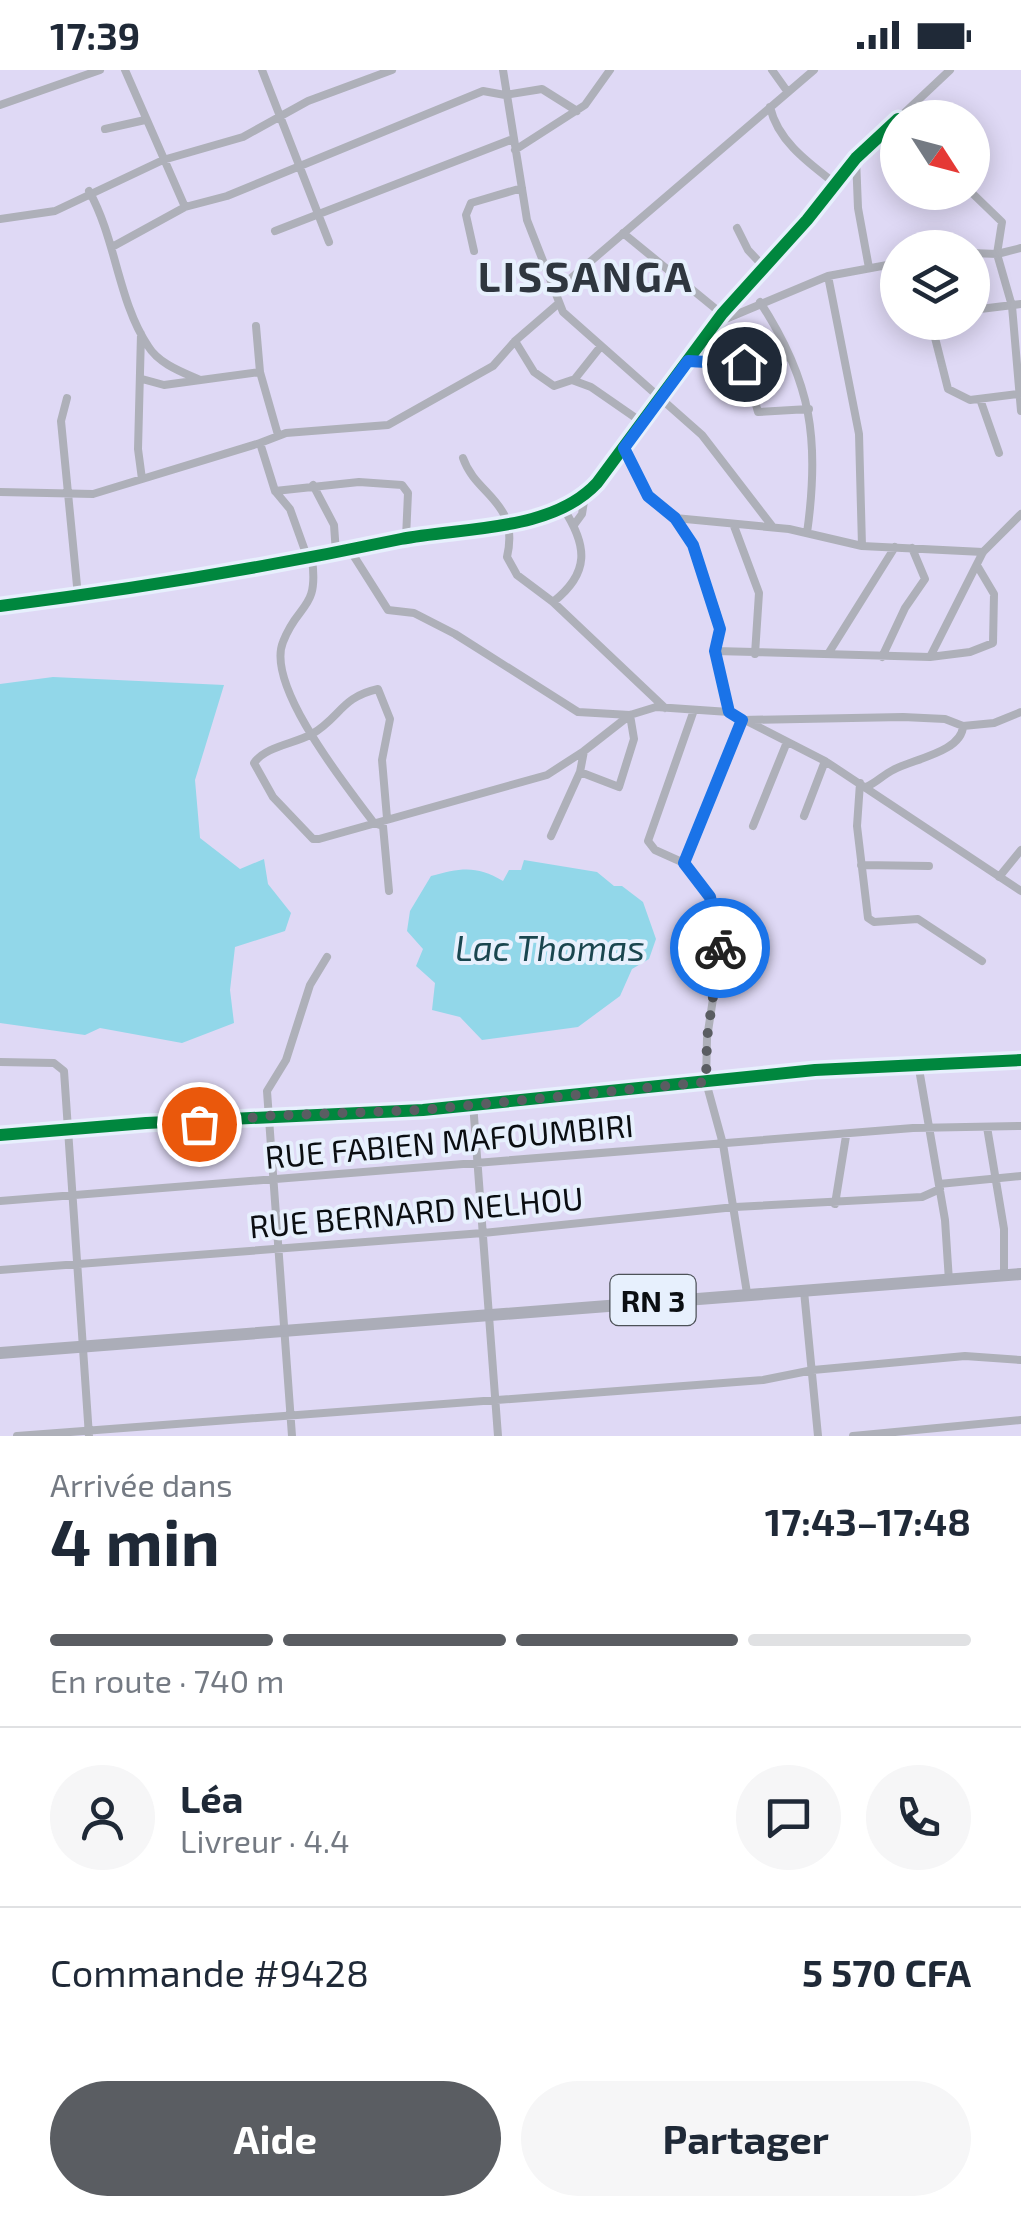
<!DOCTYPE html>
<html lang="fr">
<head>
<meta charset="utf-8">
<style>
  body { margin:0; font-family:"Exo 2",sans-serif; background:#f6f6f7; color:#1f2937; height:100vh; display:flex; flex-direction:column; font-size:38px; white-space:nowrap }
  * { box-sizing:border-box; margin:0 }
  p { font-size:32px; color:#747a83 }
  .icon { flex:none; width:55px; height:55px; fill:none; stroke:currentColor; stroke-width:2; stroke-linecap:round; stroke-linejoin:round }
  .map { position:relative; height:1366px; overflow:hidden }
  .details { display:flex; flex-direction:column; background:#fff; flex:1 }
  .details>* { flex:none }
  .needle { width:65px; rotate:126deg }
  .fabs { position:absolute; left:880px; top:30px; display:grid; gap:20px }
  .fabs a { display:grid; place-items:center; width:110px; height:110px; border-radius:50%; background:#fff; box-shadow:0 5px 25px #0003; font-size:50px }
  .pin { position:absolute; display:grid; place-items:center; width:85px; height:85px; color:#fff; margin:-42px; border:5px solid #fff; border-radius:50%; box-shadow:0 2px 10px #0007 }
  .courier { position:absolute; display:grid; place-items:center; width:100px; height:100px; margin:-50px; border:8px solid #1a73e8; border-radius:50%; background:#fff; color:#222; box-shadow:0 2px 12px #0007 }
  .summary em { font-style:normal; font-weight:700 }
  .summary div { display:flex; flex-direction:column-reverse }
  .summary { display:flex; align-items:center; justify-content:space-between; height:170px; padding:0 50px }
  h1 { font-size:65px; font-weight:700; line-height:75px }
  .bar { display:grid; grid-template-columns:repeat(4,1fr); gap:15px 10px; align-content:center; height:120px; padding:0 50px }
  .bar i { height:12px; border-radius:8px; background:#e0e1e3 }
  .bar .on { background:#5a5d62 }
  .bar p { grid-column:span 4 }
  .line { display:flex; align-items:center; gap:25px; padding:0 50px; border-top:2px solid #e0e1e3 }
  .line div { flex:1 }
  .round { display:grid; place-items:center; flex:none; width:105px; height:105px; border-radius:52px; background:#f6f6f7 }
  .button { display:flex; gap:20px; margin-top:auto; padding:20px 50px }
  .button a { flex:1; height:115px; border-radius:60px; background:#5a5d62; color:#fff; font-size:40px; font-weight:700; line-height:115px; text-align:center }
  .button a+a { background:#f6f6f7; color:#1f2937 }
  .status { display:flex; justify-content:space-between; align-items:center; height:70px; padding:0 50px; background:#fff; direction:ltr }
  .status svg { height:28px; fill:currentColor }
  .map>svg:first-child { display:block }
</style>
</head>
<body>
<div class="status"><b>17:39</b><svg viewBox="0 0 49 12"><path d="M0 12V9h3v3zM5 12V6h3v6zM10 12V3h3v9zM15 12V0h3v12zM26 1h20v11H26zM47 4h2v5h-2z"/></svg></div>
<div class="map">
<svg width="1021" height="1366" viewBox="0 0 1021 1366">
  <rect width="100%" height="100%" fill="#ecf1f8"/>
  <path fill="#dfd9f5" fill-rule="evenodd" d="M0 0H1021V1366H0ZM898 48H972V122H898ZM898 178H972V252H898Z"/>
  <path fill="#92d7e9" d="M53 607 224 615 195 710 200 768 240 799 264 789 268 814 291 843 285 861 235 877 230 920 234 953 182 973 100 958 85 965 0 953V614Z
    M524 790 597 802 614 816H622L643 832 656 869 649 889 632 899 620 926 578 957 482 970 460 947 432 940 435 913 416 896 423 879 407 861 410 841 431 806C460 798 477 795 503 811L509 800H521Z"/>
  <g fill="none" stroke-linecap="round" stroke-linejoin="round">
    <path stroke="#aeb0b9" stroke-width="8" d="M125 0 185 137
      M262 0 329 172
      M503 0 527 150 563 242 702 365 772 456
      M772 0 787 21
      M0 35 100 0
      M770 37C778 72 810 94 837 115
      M899 48 950 0
      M105 59 145 50
      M885 62 898 71
      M515 80 585 35 610 0
      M856 88 858 138 869 198
      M89 121C116 169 118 231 148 276 159 294 182 302 200 310
      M971 122 1002 152 997 184 1012 236 1021 341
      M0 149 55 141 163 90 243 67 308 31 392 0
      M737 158 748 180 764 197
      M275 161 513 69
      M623 163 722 244
      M112 177 185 137 227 126 483 21 505 25 542 19 577 41
      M474 181 466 145 471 133 522 118
      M972 183 997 184 1021 178
      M828 206 859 364 862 476
      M556 221 814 0
      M760 232C812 312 820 371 807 463
      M972 240 1021 234
      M931 252 948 319 970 330 1018 324
      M716 253 828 206 898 193
      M256 256 260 302 278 365
      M141 264 138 379 142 409
      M515 271 534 302 554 316 572 310 591 317 643 353
      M689 291 744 293 789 287
      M732 293 748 307 758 342 809 339
      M142 309 164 315 260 302
      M574 310 601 276
      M67 328 61 351 78 526
      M980 329 999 383
      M260 373 286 363 388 355 493 296 515 271 559 233
      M624 378 647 426 675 448 693 475 717 544 720 559 715 581 729 642 825 691 1021 821
      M463 388C476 426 520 431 507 487L517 505 553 532 665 638
      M313 415 334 455 336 483
      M275 421 359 412 402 415 408 423 406 468
      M0 422 93 424 260 373 275 421 290 439 308 489
      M675 448 789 459 862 476 983 482
      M574 455 582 444 585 425
      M734 456 759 523 755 584
      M350 480 388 540 414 543 455 564 578 642 630 645
      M312 489C319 541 298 532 283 572 265 616 348 718 374 753L383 756 389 821
      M553 532C590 503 588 476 563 438
      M0 536C135 519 268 497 401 469 462 457 552 462 597 413L722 244 807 150 856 88 898 49
      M715 581 930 587 983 482 1021 444
      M828 584 895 477
      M882 587 905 538 925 509 912 478
      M930 587 970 582 993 573 994 524 978 497
      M694 640 648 771 655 780 684 793 710 827 719 853 720 883 707 968 706 1012 723 1074 747 1223
      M580 702 619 717 634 669 630 645 656 637 729 642
      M860 713 857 756 868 848 874 852 918 849 982 891
      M866 717C876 713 883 705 893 700 913 689 962 682 963 656
      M804 746 825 691
      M387 748 382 690 390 649 378 619C341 627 340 648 312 664 294 674 266 676 254 693L273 727 313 769H319L547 705 584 681
      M753 756 787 672
      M551 766 580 702 584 681 630 645
      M684 793 742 650 903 647 945 649 963 656 994 653 1021 642
      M861 795 929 796
      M999 807 1021 780
      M0 992 54 993 64 1001 89 1366
      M918 993 945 1150 949 1211
      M473 1033 498 1366
      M987 1057 1004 1159V1205
      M0 1065 146 1053 423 1040 815 1000 1021 990
      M939 1114 1021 1106
      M0 1131 913 1058 1021 1056
      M835 1134 846 1066
      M0 1200 483 1163 735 1137 922 1127 940 1119
      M804 1221 818 1366
      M17 1366 763 1310 813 1300 965 1286 1021 1290
      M292 1366 267 1021 286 990 310 915 327 887
      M853 1366 1021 1350"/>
    <path stroke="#abadb8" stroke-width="12" d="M0 1283 1021 1204"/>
    <defs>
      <path id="cycleway" d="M0 536C135 519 268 497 401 469 462 457 552 462 597 413L722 244 807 150 856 88 898 49
        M0 1065 146 1053 423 1040 815 1000 1021 990"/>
    </defs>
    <use href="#cycleway" stroke="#e7f0fd" stroke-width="19"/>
    <use href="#cycleway" stroke="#00873e" stroke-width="12"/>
  </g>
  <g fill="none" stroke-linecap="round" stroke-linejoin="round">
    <path stroke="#5a5d62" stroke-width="10" stroke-dasharray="0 18" d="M199 1054 266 1046 423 1040 706 1012 707 968 720 878"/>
    <path stroke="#1a73e8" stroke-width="12" d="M720 878 710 827 684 793 742 650 729 642 715 581 720 559 693 475 675 448 648 426 624 378 688 291 744 294"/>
  </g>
  <g text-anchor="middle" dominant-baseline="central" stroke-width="8" stroke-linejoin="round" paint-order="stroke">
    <rect fill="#e7f0fd" stroke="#4d5258" stroke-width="2.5" x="610.5" y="1205" width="85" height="50" rx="8"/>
    <g font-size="30" font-weight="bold" fill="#0b0e12">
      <text x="653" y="1230">RN 3</text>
    </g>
    <g font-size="32" fill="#0b0e12" stroke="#e7f0fd">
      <text transform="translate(449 1070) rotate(-5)">RUE FABIEN MAFOUMBIRI</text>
      <text transform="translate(416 1141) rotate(-5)">RUE BERNARD NELHOU</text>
    </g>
    <g font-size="35" font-style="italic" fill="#1a464f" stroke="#e7f0fd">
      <text x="550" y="877">Lac Thomas</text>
    </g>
    <g font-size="42" font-weight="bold" letter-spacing="2.5" fill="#2f363f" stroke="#e7f0fd">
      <text x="586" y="205">LISSANGA</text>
    </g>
  </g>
</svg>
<div class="fabs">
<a><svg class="needle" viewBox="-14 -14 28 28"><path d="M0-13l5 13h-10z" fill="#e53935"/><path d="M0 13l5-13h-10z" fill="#747a83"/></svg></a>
<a><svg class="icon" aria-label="layers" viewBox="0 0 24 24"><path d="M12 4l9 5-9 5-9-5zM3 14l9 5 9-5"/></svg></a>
</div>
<div class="pin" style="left:199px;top:1054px;background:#ea580c"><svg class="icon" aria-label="bag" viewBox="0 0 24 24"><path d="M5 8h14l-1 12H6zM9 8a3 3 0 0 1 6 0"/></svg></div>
<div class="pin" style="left:744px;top:294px;background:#1f2937"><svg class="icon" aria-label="home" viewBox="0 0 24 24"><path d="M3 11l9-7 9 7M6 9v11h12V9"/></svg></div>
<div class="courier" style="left:720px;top:878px"><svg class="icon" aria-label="bike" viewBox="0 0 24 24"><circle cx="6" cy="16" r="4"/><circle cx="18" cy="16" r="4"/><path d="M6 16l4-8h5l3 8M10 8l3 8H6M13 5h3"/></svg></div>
</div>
<section class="details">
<div class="summary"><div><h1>4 min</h1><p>Arrivée dans</p></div><em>17:43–17:48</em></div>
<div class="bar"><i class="on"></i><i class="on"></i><i class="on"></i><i></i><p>En route · 740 m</p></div>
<div class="line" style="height:180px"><a class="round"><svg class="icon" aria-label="person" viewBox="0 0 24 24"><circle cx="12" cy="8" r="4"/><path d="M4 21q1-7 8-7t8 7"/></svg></a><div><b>Léa</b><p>Livreur · 4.4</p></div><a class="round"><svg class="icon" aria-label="chat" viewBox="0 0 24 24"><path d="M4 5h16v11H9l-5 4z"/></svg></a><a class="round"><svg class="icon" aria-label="phone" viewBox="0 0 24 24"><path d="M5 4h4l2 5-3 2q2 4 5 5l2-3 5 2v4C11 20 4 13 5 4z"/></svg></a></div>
<div class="line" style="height:130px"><div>Commande #9428</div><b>5 570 CFA</b></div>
<div class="button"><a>Aide</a><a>Partager</a></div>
</section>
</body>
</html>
